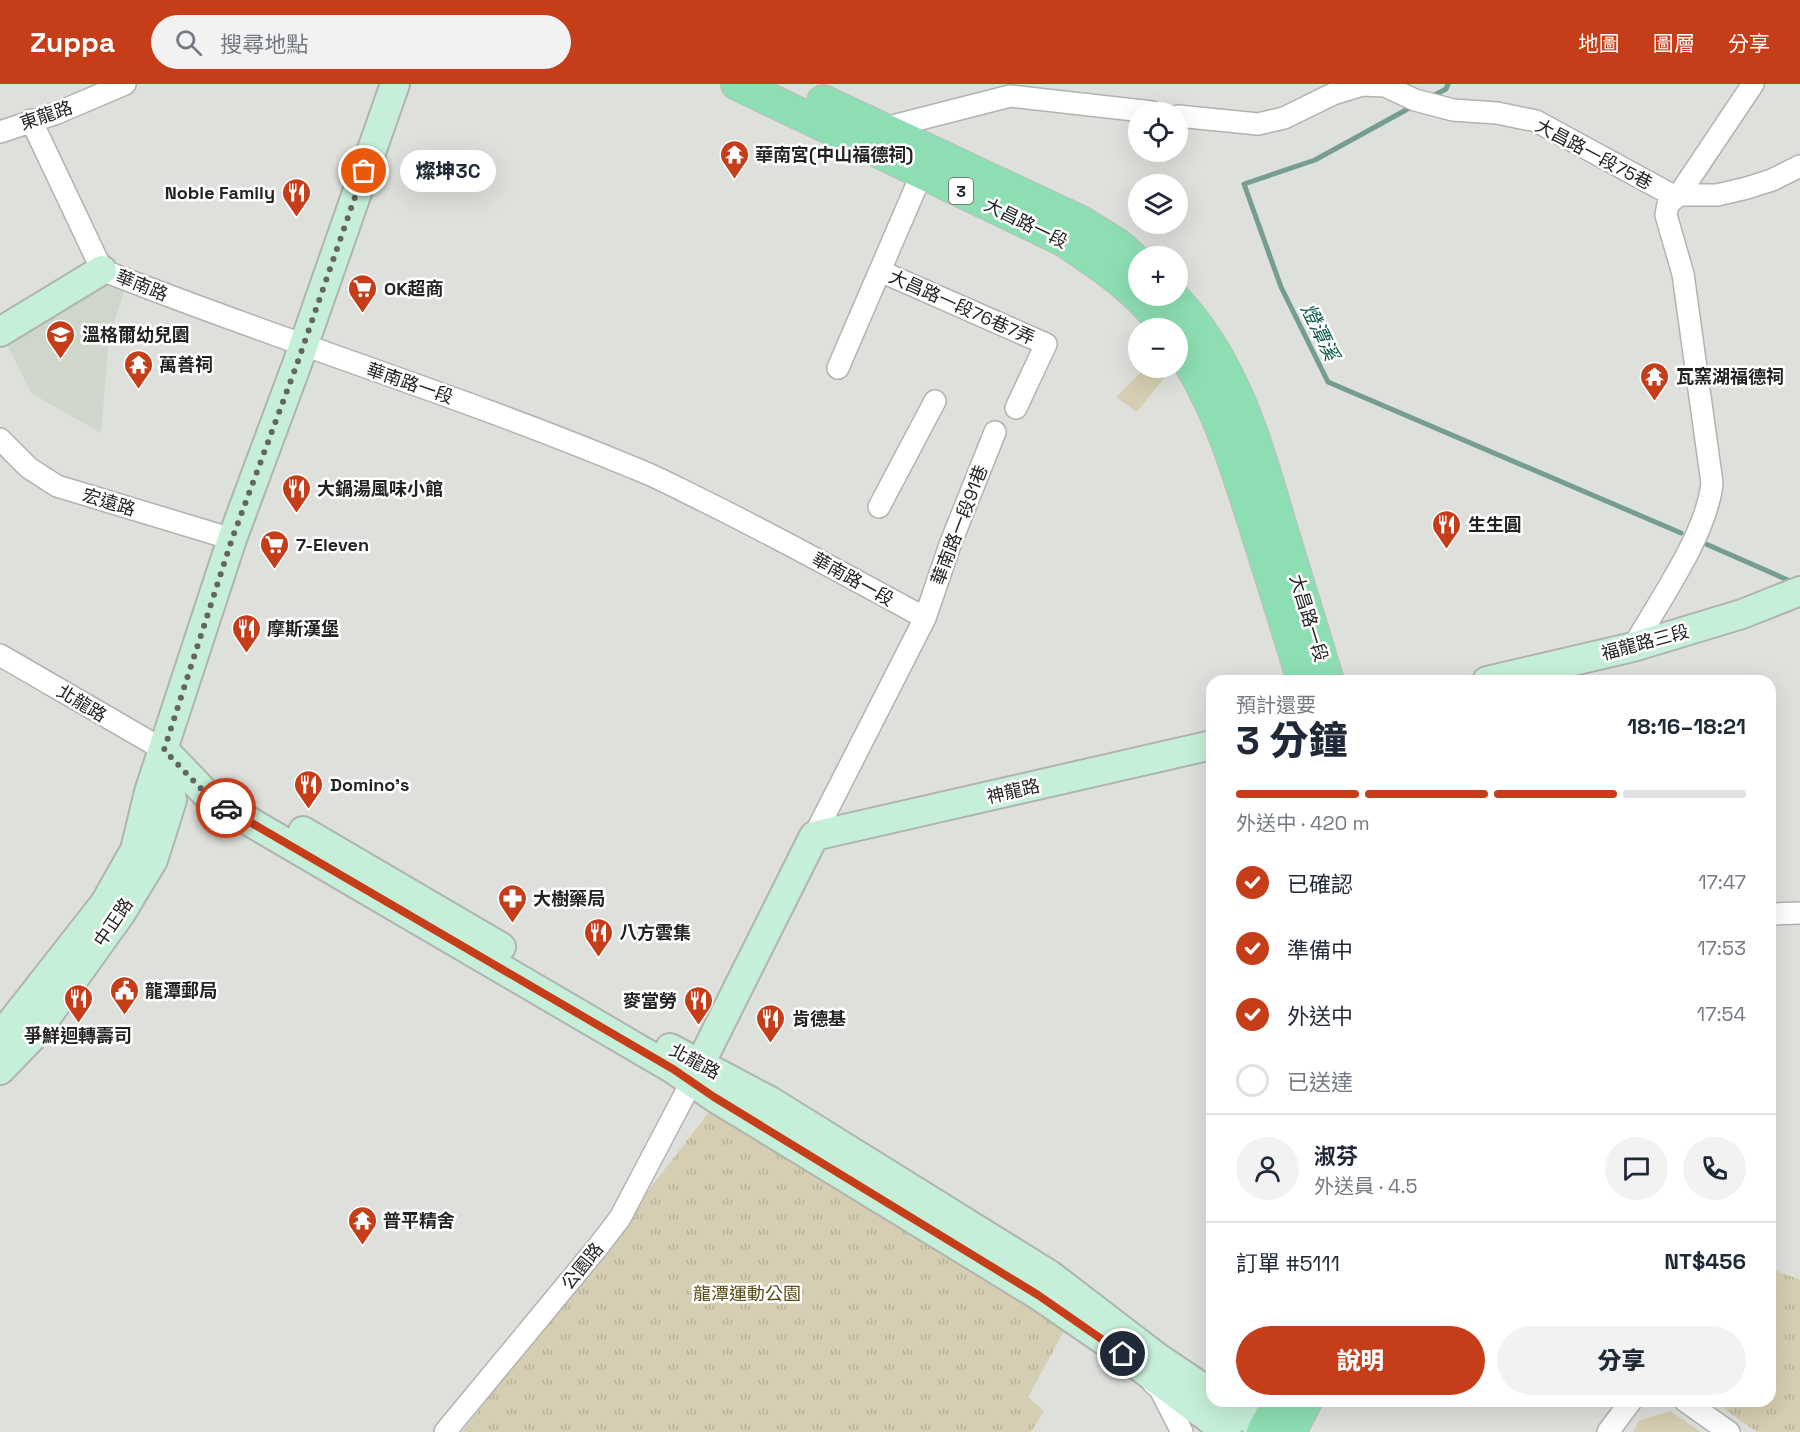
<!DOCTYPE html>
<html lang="zh-TW">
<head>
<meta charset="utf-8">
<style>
  body { margin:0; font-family:"Space Grotesk","Noto Sans TC",sans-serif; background:#f2f2f3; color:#1f2937; height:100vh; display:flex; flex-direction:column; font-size:22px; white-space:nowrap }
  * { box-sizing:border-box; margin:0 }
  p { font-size:20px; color:#747a83 }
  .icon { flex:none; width:33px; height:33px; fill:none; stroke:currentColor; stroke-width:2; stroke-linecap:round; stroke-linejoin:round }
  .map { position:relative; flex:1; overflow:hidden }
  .drawer { position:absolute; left:1206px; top:591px; width:570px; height:732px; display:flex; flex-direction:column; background:#fff; border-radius:18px; box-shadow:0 6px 24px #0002 }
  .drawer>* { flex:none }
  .controls { position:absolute; left:1128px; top:18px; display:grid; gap:12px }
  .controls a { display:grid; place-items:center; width:60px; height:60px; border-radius:50%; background:#fff; box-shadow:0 6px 24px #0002; font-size:30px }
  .pin { position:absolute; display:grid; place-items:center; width:51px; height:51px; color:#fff; margin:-26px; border:3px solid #fff; border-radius:50%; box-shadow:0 2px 6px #0007 }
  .courier { position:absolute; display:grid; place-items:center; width:60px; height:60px; margin:-30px; border:4px solid #c63d19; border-radius:50%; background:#fff; color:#222; box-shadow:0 2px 8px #0007 }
  .bubble { position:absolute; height:42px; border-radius:21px; background:#fff; box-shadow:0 6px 24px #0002; font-size:20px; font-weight:800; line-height:42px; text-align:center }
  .headline em { font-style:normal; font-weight:800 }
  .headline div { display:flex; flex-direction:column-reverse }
  .headline { display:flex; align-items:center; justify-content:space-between; height:102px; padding:0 30px }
  h1 { font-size:39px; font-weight:800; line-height:45px }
  .bar { display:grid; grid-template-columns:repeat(4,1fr); gap:9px 6px; align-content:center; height:72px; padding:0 30px }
  .bar i { height:8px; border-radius:4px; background:#e0e1e3 }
  .bar .active { background:#c63d19 }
  .bar p { grid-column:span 4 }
  .line { display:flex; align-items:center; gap:15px; padding:0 30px; border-top:2px solid #e0e1e3 }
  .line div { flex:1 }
  .round { display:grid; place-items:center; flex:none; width:63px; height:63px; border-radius:32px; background:#f2f2f3 }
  ol { padding:0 30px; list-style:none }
  li { display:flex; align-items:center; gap:18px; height:66px }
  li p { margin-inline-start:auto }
  li .icon { padding:6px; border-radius:50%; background:#c63d19; color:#fff; stroke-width:4 }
  li:last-child { color:#747a83 }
  li i { width:33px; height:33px; border:3px solid #e0e1e3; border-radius:50% }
  .action { display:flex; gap:12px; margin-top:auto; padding:12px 30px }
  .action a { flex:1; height:69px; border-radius:36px; background:#c63d19; color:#fff; font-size:24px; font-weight:800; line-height:69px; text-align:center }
  .action a+a { background:#f2f2f3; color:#1f2937 }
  header { display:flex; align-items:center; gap:36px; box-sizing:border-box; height:84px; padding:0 30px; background:#c63d19; color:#fff }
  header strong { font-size:28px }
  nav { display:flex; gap:33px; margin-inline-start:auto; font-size:21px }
  .search { width:420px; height:54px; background:#f2f2f3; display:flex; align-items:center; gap:15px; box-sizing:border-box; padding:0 21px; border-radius:33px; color:#747a83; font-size:22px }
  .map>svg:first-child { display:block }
</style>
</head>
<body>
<header>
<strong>Zuppa</strong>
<div class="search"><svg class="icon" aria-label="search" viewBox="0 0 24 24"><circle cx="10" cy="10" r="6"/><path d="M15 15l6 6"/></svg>搜尋地點</div>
<nav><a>地圖</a><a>圖層</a><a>分享</a></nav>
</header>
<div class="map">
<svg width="1800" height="1348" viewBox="0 0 1800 1348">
  <defs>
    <pattern id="park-tufts" width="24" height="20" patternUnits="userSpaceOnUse" patternTransform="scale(1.5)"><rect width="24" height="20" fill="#d6ceb2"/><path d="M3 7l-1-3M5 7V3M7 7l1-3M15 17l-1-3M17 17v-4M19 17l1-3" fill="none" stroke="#b7b199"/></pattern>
  </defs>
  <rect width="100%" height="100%" fill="#dde0db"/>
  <path fill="#cfd7cc" d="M105 193 126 202 109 254 101 349 31 309 3 252Z"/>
  <path fill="#d6ceb2" d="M1145 284H1172L1137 328 1116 313Z
    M1670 1327 1701 1348H1633L1639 1337Z"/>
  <path fill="url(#park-tufts)" d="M712 1024 1067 1242 1028 1313 1044 1327 1031 1348H462Z
    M1770 1184 1800 1196V1348H1757L1713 1317H1770Z"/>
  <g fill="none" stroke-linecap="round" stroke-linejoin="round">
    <path stroke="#769d92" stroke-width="5" d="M1431 13 1446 5 1448 0
      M1415 21 1315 76 1244 100 1281 203 1328 298 1681 449
      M1706 460 1790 497"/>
    <defs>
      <path id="street" d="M1178 32 1258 40 1284 34 1333 10 1362 1 1385 2 1415 16 1453 26 1497 29 1536 37 1672 111H1717L1747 104 1772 96 1800 82
        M31 36 102 186C278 256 459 311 634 384 658 393 681 406 704 417 779 454 852 494 925 534
        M881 45 1010 12 1152 28
        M0 48 57 29 125 0
        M880 187 1046 260 1016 324
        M838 284 922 89
        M0 355 29 384 57 402 232 455
        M879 423 935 317
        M1633 563C1659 517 1707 450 1712 399L1683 190 1666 131 1668 120 1678 112 1753 0
        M0 571 164 666
        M814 752 925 534 951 458 995 348
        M1770 830 1800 829
        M1153 1299 1160 1305 1182 1348
        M1685 1317 1729 1348
        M445 1348 597 1164 620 1134 692 997
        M1608 1348 1631 1317"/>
      <path id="secondary" d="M0 248 102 186
        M1487 597 1633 563 1742 530 1800 507
        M164 666 211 715 673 985 714 1013 1038 1211 1105 1257 1227 1348
        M303 747 501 863
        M0 953 105 819 135 766 149 708 232 455 297 280 395 0
        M670 964 770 1017 1050 1191 1157 1273 1212 1310
        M0 986 33 952 121 829 153 776 172 716 164 670
        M692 996 814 752 1212 661
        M1223 1317 1265 1345"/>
      <path id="primary" d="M737 0 1063 156C1101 181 1140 207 1166 244
        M823 17 1081 138 1118 161 1138 179
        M1172 212C1233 275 1256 358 1280 440 1296 492 1312 545 1328 597
        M1178 261C1217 318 1235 379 1256 445 1272 496 1288 546 1303 597
        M1263 1348 1279 1317
        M1290 1348 1306 1317"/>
    </defs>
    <use href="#street" stroke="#b0b3af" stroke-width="24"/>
    <use href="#secondary" stroke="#b0b3af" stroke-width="32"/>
    <use href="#primary" stroke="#bdbdbd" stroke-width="34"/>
    <use href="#street" stroke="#fff" stroke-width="21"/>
    <use href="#secondary" stroke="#c6efd9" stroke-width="28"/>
    <use href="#primary" stroke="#8ddfb3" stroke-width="32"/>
  </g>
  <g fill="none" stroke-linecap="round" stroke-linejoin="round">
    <path stroke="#636563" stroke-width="6" stroke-dasharray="0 10.8" d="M226 724 211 715 164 666 232 455 297 280 364 87"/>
    <path stroke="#c63d19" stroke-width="8" d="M226 724 673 985 714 1013 1038 1211 1123 1270"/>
  </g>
  <defs>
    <symbol id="temple-pin" viewBox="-11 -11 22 30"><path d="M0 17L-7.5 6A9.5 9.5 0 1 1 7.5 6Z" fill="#c63d19" stroke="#fff"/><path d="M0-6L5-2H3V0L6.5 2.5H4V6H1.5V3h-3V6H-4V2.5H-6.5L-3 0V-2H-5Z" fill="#fff"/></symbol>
    <symbol id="restaurant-pin" viewBox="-11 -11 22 30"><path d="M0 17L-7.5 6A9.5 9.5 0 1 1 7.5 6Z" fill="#c63d19" stroke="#fff"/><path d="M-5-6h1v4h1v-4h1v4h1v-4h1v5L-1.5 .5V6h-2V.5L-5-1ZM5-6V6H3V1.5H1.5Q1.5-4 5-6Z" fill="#fff"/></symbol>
    <symbol id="supermarket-pin" viewBox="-11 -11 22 30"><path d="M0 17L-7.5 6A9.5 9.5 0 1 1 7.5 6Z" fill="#c63d19" stroke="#fff"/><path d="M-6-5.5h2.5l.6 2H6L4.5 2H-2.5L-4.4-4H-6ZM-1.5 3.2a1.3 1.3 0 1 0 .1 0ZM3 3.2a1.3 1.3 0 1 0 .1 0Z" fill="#fff"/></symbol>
    <symbol id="school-pin" viewBox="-11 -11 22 30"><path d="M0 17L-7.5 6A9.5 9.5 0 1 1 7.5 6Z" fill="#c63d19" stroke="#fff"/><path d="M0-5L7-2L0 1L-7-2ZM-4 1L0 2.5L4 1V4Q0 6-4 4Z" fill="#fff"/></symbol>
    <symbol id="pharmacy-pin" viewBox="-11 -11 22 30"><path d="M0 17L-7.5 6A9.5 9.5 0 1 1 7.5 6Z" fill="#c63d19" stroke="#fff"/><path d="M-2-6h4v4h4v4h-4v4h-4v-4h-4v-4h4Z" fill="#fff"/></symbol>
    <symbol id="civic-pin" viewBox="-11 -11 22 30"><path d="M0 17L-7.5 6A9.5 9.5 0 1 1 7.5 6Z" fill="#c63d19" stroke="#fff"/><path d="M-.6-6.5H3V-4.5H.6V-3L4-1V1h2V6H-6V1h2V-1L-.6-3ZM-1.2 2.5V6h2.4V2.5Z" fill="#fff"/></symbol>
  </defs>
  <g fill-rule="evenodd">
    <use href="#temple-pin" x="718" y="54" width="33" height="45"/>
    <use href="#restaurant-pin" x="280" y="92" width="33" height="45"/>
    <use href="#supermarket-pin" x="346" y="188" width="33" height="45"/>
    <use href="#school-pin" x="44" y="234" width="33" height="45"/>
    <use href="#temple-pin" x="122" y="264" width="33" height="45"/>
    <use href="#temple-pin" x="1638" y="276" width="33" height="45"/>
    <use href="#restaurant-pin" x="280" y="388" width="33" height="45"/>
    <use href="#restaurant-pin" x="1430" y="424" width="33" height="45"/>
    <use href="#supermarket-pin" x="258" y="444" width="33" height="45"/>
    <use href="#restaurant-pin" x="230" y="528" width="33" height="45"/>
    <use href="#restaurant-pin" x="292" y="684" width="33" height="45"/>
    <use href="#pharmacy-pin" x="496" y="798" width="33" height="45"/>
    <use href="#restaurant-pin" x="582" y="832" width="33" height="45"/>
    <use href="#civic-pin" x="108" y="890" width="33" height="45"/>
    <use href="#restaurant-pin" x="62" y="898" width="33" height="45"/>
    <use href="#restaurant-pin" x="682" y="900" width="33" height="45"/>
    <use href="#restaurant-pin" x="754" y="918" width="33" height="45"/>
    <use href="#temple-pin" x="346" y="1120" width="33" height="45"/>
  </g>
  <g text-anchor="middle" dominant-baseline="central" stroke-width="5" stroke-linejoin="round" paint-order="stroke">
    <rect fill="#fff" stroke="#646564" stroke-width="1.5" x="949" y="94" width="24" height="26" rx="4.5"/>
    <g font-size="16" font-weight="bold" fill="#222322">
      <text x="961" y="107">3</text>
    </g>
    <g font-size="18" fill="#222322" stroke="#fff">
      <text transform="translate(46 31) rotate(-19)">東龍路</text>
      <text transform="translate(1594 70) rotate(28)">大昌路一段75巷</text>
      <text transform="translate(1026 139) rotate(26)">大昌路一段</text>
      <text transform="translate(142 201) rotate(22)">華南路</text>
      <text transform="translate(962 223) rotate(24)">大昌路一段76巷7弄</text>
      <text transform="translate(410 299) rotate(19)">華南路一段</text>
      <text transform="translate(109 418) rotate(17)">宏遠路</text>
      <text transform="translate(959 441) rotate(-69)">華南路一段91巷</text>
      <text transform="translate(853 495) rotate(29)">華南路一段</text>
      <text transform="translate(1309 534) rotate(73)">大昌路一段</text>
      <text transform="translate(1645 558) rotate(-15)">福龍路三段</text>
      <text transform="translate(82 619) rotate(31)">北龍路</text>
      <text transform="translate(1013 707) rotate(-13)">神龍路</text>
      <text transform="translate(113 838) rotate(-56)">中正路</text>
      <text transform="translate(695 977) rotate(28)">北龍路</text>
      <text transform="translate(582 1182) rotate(-51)">公園路</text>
    </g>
    <g font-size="18" font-weight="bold" fill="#222322" stroke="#fff" text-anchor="start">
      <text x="755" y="70">華南宮(中山福德祠)</text>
      <text x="275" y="108" text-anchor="end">Noble Family</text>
      <text x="384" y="204">OK超商</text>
      <text x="82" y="250">溫格爾幼兒園</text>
      <text x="159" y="280">萬善祠</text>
      <text x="1676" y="292">瓦窯湖福德祠</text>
      <text x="317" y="404">大鍋湯風味小館</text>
      <text x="1468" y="440">生生圓</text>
      <text x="296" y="460">7-Eleven</text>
      <text x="267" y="544">摩斯漢堡</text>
      <text x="330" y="700">Domino's</text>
      <text x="533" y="814">大樹藥局</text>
      <text x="619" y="848">八方雲集</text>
      <text x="145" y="906">龍潭郵局</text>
      <text x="677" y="916" text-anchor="end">麥當勞</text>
      <text x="792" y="934">肯德基</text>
      <text x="78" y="951" text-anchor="middle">爭鮮迴轉壽司</text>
      <text x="383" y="1136">普平精舍</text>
    </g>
    <g font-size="18" fill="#594c14" stroke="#fff">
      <text x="747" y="1209">龍潭運動公園</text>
    </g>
    <g font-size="20" font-style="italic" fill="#0c5a4b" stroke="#fff">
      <text transform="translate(1320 248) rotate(64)">燈潭溪</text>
    </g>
  </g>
</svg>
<div class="controls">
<a><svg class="icon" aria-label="locate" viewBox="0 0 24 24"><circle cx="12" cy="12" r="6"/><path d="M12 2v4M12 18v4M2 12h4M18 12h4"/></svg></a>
<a><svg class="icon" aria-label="layers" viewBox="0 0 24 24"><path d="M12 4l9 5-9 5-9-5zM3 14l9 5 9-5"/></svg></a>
<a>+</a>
<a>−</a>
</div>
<div class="pin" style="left:364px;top:87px;background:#ea580c"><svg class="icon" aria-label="bag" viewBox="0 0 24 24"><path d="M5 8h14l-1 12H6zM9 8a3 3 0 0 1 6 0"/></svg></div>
<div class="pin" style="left:1123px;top:1270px;background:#1f2937"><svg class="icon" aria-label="home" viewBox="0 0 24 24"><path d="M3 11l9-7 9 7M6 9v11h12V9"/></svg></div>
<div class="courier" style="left:226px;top:724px"><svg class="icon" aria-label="car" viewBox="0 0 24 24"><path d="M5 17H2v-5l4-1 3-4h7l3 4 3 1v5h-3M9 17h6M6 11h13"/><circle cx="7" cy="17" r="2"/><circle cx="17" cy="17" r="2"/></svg></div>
<div class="bubble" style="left:400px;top:66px;width:96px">燦坤3C</div>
<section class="drawer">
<div class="headline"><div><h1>3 分鐘</h1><p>預計還要</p></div><em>18:16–18:21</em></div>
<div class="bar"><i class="active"></i><i class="active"></i><i class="active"></i><i></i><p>外送中 · 420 m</p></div>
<ol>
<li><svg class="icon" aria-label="check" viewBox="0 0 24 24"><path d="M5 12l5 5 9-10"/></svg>已確認<p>17:47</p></li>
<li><svg class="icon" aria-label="check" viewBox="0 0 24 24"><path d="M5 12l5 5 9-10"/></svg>準備中<p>17:53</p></li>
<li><svg class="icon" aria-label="check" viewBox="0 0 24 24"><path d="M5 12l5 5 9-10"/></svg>外送中<p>17:54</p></li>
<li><i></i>已送達</li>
</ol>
<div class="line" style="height:108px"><a class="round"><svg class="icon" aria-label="person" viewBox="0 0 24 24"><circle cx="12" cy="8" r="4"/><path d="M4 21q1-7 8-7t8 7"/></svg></a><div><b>淑芬</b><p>外送員 · 4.5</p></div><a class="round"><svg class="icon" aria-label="chat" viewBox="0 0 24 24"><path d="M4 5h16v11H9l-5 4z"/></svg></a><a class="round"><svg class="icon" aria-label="phone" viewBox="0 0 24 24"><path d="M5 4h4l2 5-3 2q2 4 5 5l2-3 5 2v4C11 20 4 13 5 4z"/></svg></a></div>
<div class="line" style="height:78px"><div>訂單 #5111</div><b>NT$456</b></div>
<div class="action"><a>說明</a><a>分享</a></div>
</section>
</div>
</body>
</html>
